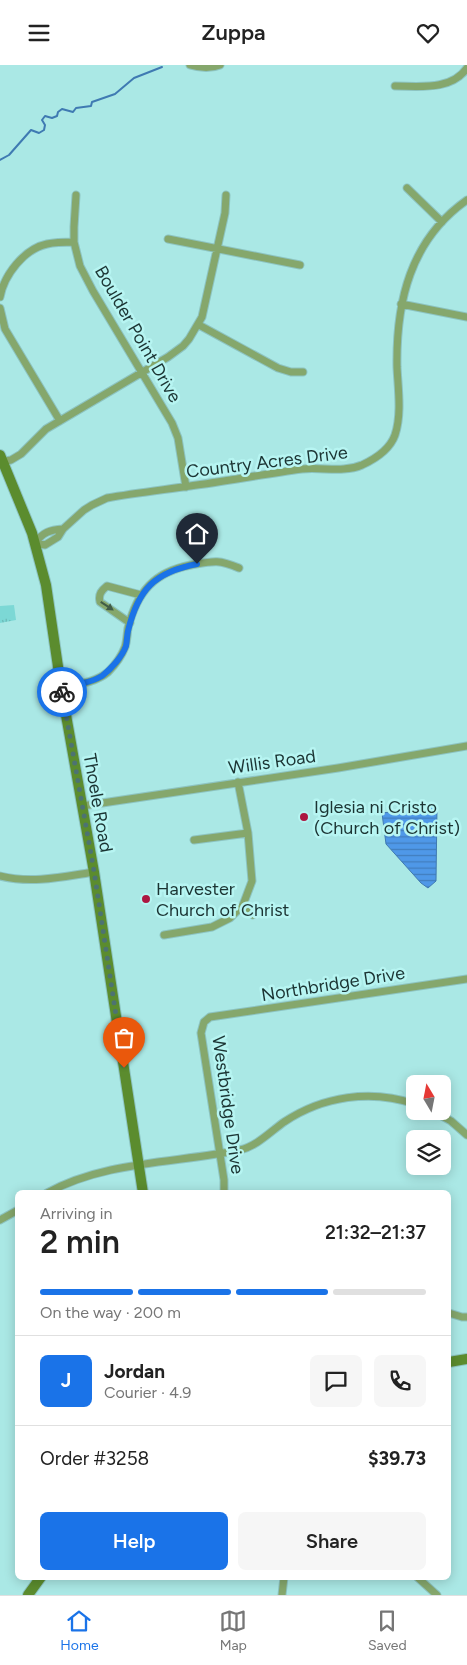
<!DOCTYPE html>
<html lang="en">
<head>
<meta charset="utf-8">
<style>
  body { margin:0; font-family:Figtree,sans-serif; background:#f6f6f6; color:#222; height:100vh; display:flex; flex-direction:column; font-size:19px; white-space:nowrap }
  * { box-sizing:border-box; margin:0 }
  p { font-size:16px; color:#767676 }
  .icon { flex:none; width:28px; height:28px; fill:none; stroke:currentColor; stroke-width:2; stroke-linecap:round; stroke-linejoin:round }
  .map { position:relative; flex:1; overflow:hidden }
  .panel { position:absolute; left:15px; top:1125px; width:436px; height:390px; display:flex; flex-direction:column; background:#fff; border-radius:8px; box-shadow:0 2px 12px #0003 }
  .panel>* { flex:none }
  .needle { width:32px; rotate:350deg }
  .tools { position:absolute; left:406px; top:1010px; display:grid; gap:10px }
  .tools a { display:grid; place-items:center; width:45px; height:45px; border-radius:8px; background:#fff; box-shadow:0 2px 12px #0003; font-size:25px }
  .pin { position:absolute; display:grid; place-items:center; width:42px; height:42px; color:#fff; margin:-51px -21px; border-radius:50% 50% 50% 0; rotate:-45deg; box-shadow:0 0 5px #0007 }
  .pin .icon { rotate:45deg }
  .courier { position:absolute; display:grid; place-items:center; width:50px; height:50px; margin:-25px; border:4px solid #1a73e8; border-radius:50%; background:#fff; color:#222; box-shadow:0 1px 6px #0007 }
  .summary em { font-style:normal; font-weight:600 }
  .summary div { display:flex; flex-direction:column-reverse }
  .summary { display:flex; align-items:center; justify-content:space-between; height:85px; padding:0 25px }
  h1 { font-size:32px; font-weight:600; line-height:38px }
  .bar { display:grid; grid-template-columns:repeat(4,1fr); gap:8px 5px; align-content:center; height:60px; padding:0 25px }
  .bar i { height:6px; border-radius:4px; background:#e0e0e0 }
  .bar .selected { background:#1a73e8 }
  .bar p { grid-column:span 4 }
  .line { display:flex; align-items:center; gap:12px; padding:0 25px; border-top:1px solid #e0e0e0 }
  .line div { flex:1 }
  .round { display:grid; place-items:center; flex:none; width:52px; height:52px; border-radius:8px; background:#f6f6f6 }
  .primary-button { display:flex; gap:10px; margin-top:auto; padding:10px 25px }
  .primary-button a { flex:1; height:58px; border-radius:8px; background:#1a73e8; color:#fff; font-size:20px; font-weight:600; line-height:58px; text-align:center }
  .primary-button a+a { background:#f6f6f6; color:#222 }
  header { display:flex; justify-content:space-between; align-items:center; height:65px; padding:0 25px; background:#fff; font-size:22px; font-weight:600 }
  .menu { display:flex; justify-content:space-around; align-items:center; height:70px; border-top:1px solid #e0e0e0; background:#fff; font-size:14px; color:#767676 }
  .menu a { display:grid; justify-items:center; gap:2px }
  .menu .selected { color:#1a73e8 }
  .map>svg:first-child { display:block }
</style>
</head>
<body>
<header><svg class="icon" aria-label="menu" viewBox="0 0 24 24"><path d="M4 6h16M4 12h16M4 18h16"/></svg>Zuppa<svg class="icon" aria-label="heart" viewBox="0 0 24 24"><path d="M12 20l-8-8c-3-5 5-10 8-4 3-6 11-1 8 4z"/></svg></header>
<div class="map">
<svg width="467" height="1530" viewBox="0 0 467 1530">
  <defs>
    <pattern id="grass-tufts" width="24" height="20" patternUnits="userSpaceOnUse" patternTransform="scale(1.25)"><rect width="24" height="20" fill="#7cd8d5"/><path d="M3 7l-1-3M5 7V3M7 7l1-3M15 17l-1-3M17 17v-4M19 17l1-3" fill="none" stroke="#6bbab7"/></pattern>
    <pattern id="water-rules" width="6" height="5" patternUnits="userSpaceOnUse" patternTransform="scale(1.25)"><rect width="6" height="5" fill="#4f98e8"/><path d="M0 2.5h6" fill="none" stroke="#417dbd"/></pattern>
  </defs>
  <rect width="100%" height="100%" fill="#aae8e5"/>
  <path fill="url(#grass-tufts)" d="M14 540 16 555 0 558V541Z"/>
  <path fill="url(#water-rules)" stroke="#3f7ab2" d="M437 741 436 816 428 823 421 818 386 779 382 748Z"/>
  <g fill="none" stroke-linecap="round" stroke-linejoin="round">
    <path stroke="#3f7ab2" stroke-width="2" d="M0 95 9 90 31 65 39 68 44 65 45 60 42 55 45 51 52 53 57 51 58 47 62 44 73 47 76 43 91 41 92 37 115 29 134 13 162 2"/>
    <defs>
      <path id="street" d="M190 0C200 3 210 4 220 0
        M395 21C419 21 451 26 467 3
        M407 123 442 157
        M76 130 74 162V177L80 201 93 226 172 358 178 373 186 422
        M168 174 300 200
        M0 232C4 210 24 184 47 179 56 177 65 177 74 177
        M401 239 467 252
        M0 243 5 264 60 356
        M199 260 278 303 291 307H303
        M1 397 11 395 21 389 46 364 168 292 183 281 189 274 202 252 225 148 226 130
        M63 464C50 465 43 467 35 478L45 480 58 472 63 464 84 445 92 440 107 433C135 428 162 425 190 421 227 416 265 409 302 404 323 402 343 408 362 400 375 394 390 384 395 370 402 349 398 323 397 302 396 237 410 175 467 135
        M130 558 100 537C98 529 102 525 107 521L141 530
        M61 622C77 619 95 618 108 607 115 600 122 590 125 582 127 576 127 569 128 563 137 527 154 507 191 500 213 496 218 494 239 503
        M82 741 338 703 467 681
        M194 775 248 768
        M0 811C32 819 62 812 94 807
        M243 840 253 850
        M164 870 212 862 230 853 243 840 252 816 248 768 238 717
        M433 1046 451 1056 467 1070
        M47 1128C105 1096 176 1098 240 1085 257 1081 270 1067 284 1057 323 1031 371 1024 415 1039
        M224 1128V1115L201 968 204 957 210 952 467 914
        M0 1155 18 1145
        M449 1248 462 1252H467
        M417 1512 437 1530
        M282 1530 284 1512"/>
      <path id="secondary" d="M0 390 32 468 46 520 61 622 94 807 143 1128
        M449 1297 467 1294
        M28 1530 41 1512"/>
    </defs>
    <use href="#street" stroke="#8dc4c1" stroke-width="9"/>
    <use href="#secondary" stroke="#8dc4c1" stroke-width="12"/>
    <use href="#street" stroke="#85a76c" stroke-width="7"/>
    <use href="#secondary" stroke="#5b8c2e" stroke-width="10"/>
  </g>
  <defs><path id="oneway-solid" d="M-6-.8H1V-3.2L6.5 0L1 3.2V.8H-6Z" transform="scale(1.25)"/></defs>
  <use fill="#405c47" href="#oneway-solid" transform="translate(107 541) rotate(33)"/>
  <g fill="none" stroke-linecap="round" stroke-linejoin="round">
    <path stroke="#4d7371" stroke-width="5" stroke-dasharray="0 9" d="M62 627 94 806 124 1003"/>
    <path stroke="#1a73e8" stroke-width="6" d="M62 627 61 622C75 620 90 618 102 611 111 604 122 592 126 581 127 576 127 570 128 566 138 524 155 507 197 499"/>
  </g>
  <g fill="#ac1741" stroke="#b7f5f2" stroke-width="2">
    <circle cx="304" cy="752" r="5"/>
    <circle cx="146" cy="834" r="5"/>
  </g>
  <g text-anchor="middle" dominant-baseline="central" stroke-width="5" stroke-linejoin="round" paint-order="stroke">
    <g font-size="18" fill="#1b3433" stroke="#b7f5f2">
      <text transform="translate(138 269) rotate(60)">Boulder Point Drive</text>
      <text transform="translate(267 397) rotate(-7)">Country Acres Drive</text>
      <text transform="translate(272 697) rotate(-8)">Willis Road</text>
      <text transform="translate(98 738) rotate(80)">Thoele Road</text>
      <text transform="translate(333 919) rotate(-9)">Northbridge Drive</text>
      <text transform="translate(228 1040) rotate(82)">Westbridge Drive</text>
    </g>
    <g font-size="18" fill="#1b3433" stroke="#b7f5f2" text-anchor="start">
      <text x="314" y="742">Iglesia ni Cristo<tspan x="314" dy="21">(Church of Christ)</tspan></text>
      <text x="156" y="824">Harvester<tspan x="156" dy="21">Church of Christ</tspan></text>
    </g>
  </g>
</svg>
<div class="tools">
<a><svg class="needle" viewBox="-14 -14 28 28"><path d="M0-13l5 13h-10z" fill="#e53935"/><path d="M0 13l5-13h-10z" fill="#767676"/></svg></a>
<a><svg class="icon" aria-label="layers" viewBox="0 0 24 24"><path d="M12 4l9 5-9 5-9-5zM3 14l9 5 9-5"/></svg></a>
</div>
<div class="pin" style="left:124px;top:1003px;background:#ea580c"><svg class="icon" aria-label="bag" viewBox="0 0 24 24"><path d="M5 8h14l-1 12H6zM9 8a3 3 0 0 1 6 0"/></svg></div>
<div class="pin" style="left:197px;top:499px;background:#1f2937"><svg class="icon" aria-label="home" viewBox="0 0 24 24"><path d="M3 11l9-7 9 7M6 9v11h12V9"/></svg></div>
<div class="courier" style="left:62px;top:627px"><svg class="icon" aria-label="bike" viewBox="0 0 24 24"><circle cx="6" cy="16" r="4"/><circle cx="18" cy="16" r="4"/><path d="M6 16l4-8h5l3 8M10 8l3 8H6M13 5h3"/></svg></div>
<section class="panel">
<div class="summary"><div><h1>2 min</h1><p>Arriving in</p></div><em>21:32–21:37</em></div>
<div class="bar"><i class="selected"></i><i class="selected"></i><i class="selected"></i><i></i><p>On the way · 200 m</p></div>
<div class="line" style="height:90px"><b class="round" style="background:#1a73e8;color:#fff">J</b><div><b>Jordan</b><p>Courier · 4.9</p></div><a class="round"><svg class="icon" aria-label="chat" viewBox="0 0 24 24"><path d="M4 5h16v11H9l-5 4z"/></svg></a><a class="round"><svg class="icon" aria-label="phone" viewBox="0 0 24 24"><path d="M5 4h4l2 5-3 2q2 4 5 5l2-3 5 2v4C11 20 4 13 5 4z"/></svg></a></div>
<div class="line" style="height:65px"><div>Order #3258</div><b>$39.73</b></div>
<div class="primary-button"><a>Help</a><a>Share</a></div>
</section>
</div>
<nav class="menu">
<a class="selected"><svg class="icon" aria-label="home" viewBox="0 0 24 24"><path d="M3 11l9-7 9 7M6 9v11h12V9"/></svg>Home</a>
<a><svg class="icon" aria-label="map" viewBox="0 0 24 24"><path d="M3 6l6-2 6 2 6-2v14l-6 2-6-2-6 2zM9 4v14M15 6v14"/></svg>Map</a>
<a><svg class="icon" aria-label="saved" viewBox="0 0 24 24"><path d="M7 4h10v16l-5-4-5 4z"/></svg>Saved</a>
</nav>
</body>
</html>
